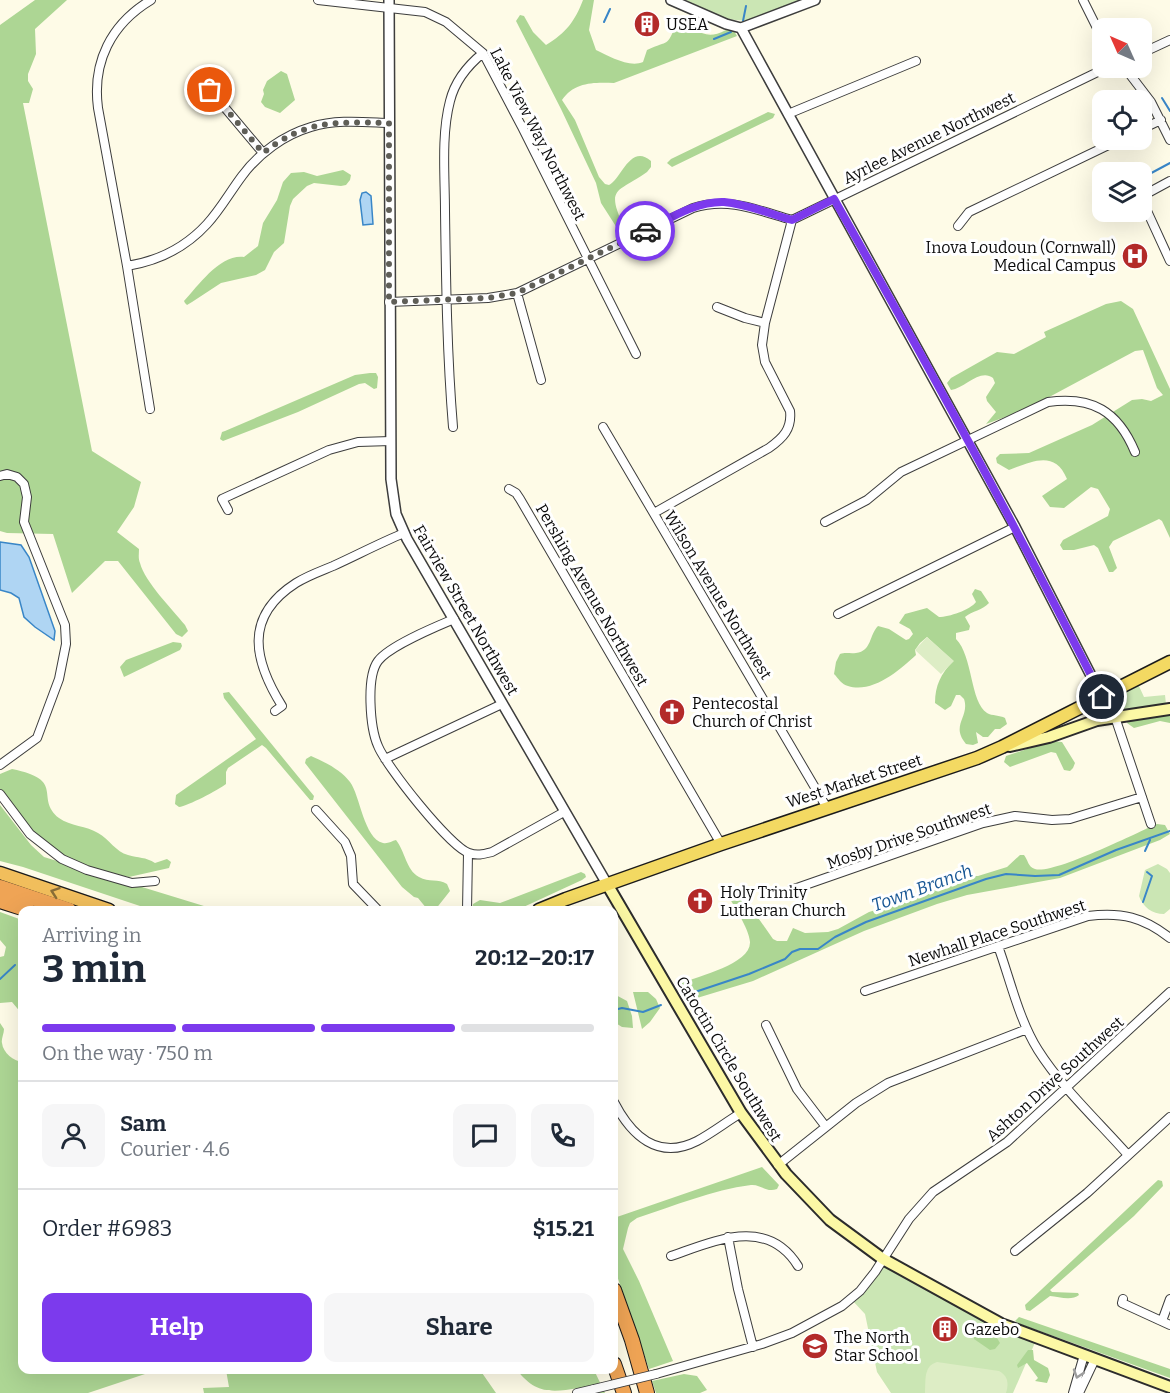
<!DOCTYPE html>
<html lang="en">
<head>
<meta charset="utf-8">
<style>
  body { margin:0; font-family:Bitter,serif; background:#f6f6f7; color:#1f2937; height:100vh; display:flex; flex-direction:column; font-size:22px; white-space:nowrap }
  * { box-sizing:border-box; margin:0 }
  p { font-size:20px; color:#747a83 }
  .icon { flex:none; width:33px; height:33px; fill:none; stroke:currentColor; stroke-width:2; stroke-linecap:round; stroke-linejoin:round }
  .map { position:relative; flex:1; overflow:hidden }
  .drawer { position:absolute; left:18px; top:906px; width:600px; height:468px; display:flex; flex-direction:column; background:#fff; border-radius:12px; box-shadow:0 6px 24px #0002 }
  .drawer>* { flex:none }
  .needle { width:39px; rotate:315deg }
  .buttons { position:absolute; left:1092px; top:18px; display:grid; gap:12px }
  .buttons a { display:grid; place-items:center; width:60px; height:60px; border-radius:12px; background:#fff; box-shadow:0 6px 24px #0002; font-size:30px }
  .pin { position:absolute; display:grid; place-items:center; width:51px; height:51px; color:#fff; margin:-26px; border:3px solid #fff; border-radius:50%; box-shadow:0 2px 6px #0007 }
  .courier { position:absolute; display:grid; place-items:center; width:60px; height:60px; margin:-30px; border:4px solid #7c3aed; border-radius:50%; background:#fff; color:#222; box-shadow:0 2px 8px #0007 }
  .headline em { font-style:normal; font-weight:700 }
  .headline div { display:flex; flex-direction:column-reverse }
  .headline { display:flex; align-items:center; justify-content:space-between; height:102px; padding:0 24px }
  h1 { font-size:39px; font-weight:700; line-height:45px }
  .bar { display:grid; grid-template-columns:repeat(4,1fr); gap:9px 6px; align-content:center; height:72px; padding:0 24px }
  .bar i { height:8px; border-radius:4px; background:#e0e1e3 }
  .bar .on { background:#7c3aed }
  .bar p { grid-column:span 4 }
  .line { display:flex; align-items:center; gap:15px; padding:0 24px; border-top:2px solid #e0e1e3 }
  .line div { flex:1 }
  .round { display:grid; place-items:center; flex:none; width:63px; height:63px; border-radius:12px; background:#f6f6f7 }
  .primary-button { display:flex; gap:12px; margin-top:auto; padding:12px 24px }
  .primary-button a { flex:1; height:69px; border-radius:12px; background:#7c3aed; color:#fff; font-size:24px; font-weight:700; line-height:69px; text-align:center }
  .primary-button a+a { background:#f6f6f7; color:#1f2937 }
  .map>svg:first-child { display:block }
</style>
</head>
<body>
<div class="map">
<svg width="1170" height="1393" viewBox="0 0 1170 1393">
  <rect width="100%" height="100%" fill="#fefbe7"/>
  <path fill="#cbe6b4" d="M686 0H804L749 21 723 19Z
    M1138 684 1144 697 1165 695 1166 704 1104 712 1100 709V703Z
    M1158 864 1167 869 1170 873V909L1164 914C1152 914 1143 907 1139 896L1145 870Z
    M883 1259 1037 1338 1013 1393H891L877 1372 865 1314 851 1299Z"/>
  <path fill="#add694" d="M35 0H67L35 29 36 54 28 74V81L33 89 29 103H23L92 451 141 482 134 507 117 532 139 549C139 554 138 558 140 563 145 582 172 609 185 625L188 631 182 637 176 634 118 561H105L72 593 53 534 7 533 0 531V25Z
    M583 0H594L589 30 596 50C609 56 629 68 643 62L647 50C670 39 666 49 677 22 699 28 703 42 726 30L734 31 737 36 614 83C594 82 574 82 562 100L575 120 599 177 605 184 609 185C621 180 630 143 651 161V167L647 172C618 193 605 186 624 227L622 230 617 228 601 203 596 183 561 109 516 21 520 15 524 16 533 32 546 45C566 33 575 21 583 0Z
    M281 71 287 74 295 100 280 113 265 107 261 102 264 94 263 90 267 81Z
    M768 112 775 114 773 118 672 167 667 163 671 159Z
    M343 170 351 175 350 180 346 185 341 186 314 183 307 186 293 199 290 206 284 243 274 252 265 270 256 275 221 283 192 302 187 305 185 303 184 301C199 285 220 254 244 257L258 246 263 223 277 200 283 182 291 173 304 172 317 176Z
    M1121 301 1133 309 1170 389V538L1162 521 1159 519 1113 541 1109 547 1117 568 1113 572H1109L1098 548 1094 545 1074 550H1063L1060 545 1063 540 1108 516 1110 509 1098 489 1091 487 1064 508 1050 507 1042 496 1067 479C1055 450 1033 461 1009 470L997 463 996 458 1000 454 1029 453 1092 425 1132 400 1142 399 1151 401 1163 395 1157 388 1143 350 1135 351 1025 410 986 424 996 412 987 401 986 397 995 383 993 378C980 368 965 388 951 390L947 383 951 378 997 352 1014 354 1046 337 1044 332 1106 304Z
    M370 373H376L378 377 377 388 374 389 365 383 359 384 298 412 223 441 220 439 222 432 225 431 355 375Z
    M975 589 981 591 989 603C983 610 972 611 965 617L970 626 969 630 956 633V639C973 656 970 702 987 713 992 716 1000 715 1005 718L1007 724 1000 729H995L988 737H983L976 732 978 743 973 745 966 744C950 725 970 717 964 699L960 695H956L951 706 945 710 935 703C935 685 941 674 953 661L927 637 920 643 915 650 916 655C900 670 872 694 848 686 842 685 838 678 834 674L836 662 840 654C846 652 850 654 856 653 872 651 869 635 878 626L889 629 906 640 909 639 913 634 910 629 899 623 905 614 927 608 939 617C949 617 970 610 976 602L972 594Z
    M173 642 181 643 182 646 180 650 124 677 120 667 126 660Z
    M229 692 314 796 313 800H310L266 748 262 745 228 768 226 772V784C218 790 188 806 179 807L175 804 176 795 256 739 224 698 223 693Z
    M1170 713V723L1160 721 1134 728 1127 723 1128 720Z
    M1051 741 1062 742 1075 763 1073 768 1070 771 1064 770 1056 753 1051 752 1010 767 1004 762 1006 756Z
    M311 756C325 762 341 770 350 782 360 795 364 839 383 843 388 844 392 841 396 840 405 851 406 870 419 877 429 883 438 878 447 884L450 891 435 910 427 909 418 898 414 897 402 887 305 763 306 759Z
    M12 769C67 780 34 798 59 818 70 826 87 826 98 833 109 839 116 852 128 855 138 858 146 857 155 863L167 859 171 862 169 868 129 877 107 873 68 858 38 837 0 789V774Z
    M0 805 31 845 44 857 217 910H152L23 867 0 861Z
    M1157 824 1165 825 1170 834 1160 840 1060 878 967 895 937 904 864 931 753 981 697 998 688 997 680 986 682 983C699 976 751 964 750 942 749 928 733 905 726 892L725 888 731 885 740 892 773 939 777 941H787L793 928 805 933 828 932 838 929 869 912 908 900 919 893 935 879 956 876H978L1007 867 1020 855H1024C1028 860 1028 867 1035 869 1053 875 1136 833 1157 824Z
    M581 872 585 874 586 877 582 880 517 910H472L473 904 480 900 500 903Z
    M0 912 22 920V1014L12 1002 0 1003V957L4 956 6 947 0 940Z
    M633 992H648L656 999 660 1008 650 1022 642 1029Z
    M614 994 627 1001 632 1016 633 1028 622 1027 614 1022Z
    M0 1023 4 1029C4 1034 1 1039 2 1043 3 1053 14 1061 22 1062V1370H177L145 1374 88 1393H0Z
    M762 1167 779 1185 777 1189C766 1193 761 1184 751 1185 712 1190 674 1206 637 1218L630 1223 628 1228 623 1249 639 1281 673 1361 649 1369 614 1267V1218Z
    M1158 1180 1162 1181 1163 1186 1134 1216 1050 1290 1052 1292 1078 1293 1079 1295C1072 1301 1059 1297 1050 1296L1030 1311 1026 1310 1025 1305Z
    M1019 1317 1170 1369V1378L1020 1324 1015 1321Z
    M977 1332 997 1338 1000 1343 995 1349 990 1350 974 1339V1336Z
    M1028 1350H1033L1034 1360 1048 1368 1050 1375 1047 1383 1035 1381 1038 1378 1027 1363 1018 1368 1017 1365Z
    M226 1370H480L496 1393H204L203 1388 229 1387Z
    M517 1370H594L605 1393H581L579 1388C549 1393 535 1393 517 1370Z
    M684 1374 697 1376 707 1390 700 1393H656L652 1381Z"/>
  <path fill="#ddedc5" d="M927 637 954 661 941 674 915 650Z
    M937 1362 999 1371C1008 1376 1009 1383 1006 1393H925C926 1381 923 1366 937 1362Z"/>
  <path fill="#afd5f3" stroke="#3986c7" stroke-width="1.5" d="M366 192 371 196 373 224 363 225 360 200 362 193Z
    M0 542 21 545 29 557 55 631 54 640 35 627 24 617 19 598 11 593 0 590Z"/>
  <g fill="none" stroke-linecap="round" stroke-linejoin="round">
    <path stroke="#3986c7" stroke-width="2" d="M743 21 746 6
      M604 22 610 9
      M714 39 731 32
      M1162 98 1170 111
      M1142 178 1170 163
      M1145 851 1150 840
      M1143 902 1152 876 1147 872
      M0 979 15 965
      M689 994 749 974 785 959 792 952 800 949H818L835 937 866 922 986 879 1006 874 1035 876 1059 875 1116 850 1170 831
      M614 1010 622 1008 643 1012 661 1005"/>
    <defs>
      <path id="minor" d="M318 0 425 12 446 22 483 53 522 127 636 354
        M1083 0 1102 38
        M1142 53 1170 40
        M1125 68 1151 102 1170 140
        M210 90 263 153
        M788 114 916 61
        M1142 129 1161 120
        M1170 181 1146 194 1142 200 1170 261
        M958 226 969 212 1119 140
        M127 266C158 261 186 247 207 224 220 210 230 192 242 176 259 153 284 135 311 127 337 119 363 122 389 123
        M517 293 541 380
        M389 302 488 298 517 293 693 208C729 197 757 210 792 220L1106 68
        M717 307 745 318 765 323
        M150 409 127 266 98 108C92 62 111 24 151 0
        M453 427C447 355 446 284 445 211 445 177 441 135 450 101 455 81 467 66 483 53
        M603 427 827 808
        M0 476 7 474 17 477 24 484 27 497 24 522 65 625 66 644 59 679 37 738 0 765
        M509 489 516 493 520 499 721 844
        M228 510 222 499 329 450 358 442 391 441
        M654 513 769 448C783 438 792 429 790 411L765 362 762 345 765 323 792 220
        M825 522 867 500 901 472 1048 402C1092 396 1118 411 1135 452
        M838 614 1015 527
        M454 619C435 627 389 646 378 661 366 677 370 728 378 746 386 766 450 847 469 853 477 856 484 854 492 852L564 812
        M275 711 282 706C254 661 243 617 296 583 307 576 321 571 333 566 357 555 380 543 404 533
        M1115 717 1151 824
        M385 759 502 704
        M0 794 30 834 62 859 87 870 132 883 155 881
        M316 810 345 842 351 856 353 884 378 910
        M791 890 983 823 1015 816 1052 820 1070 819 1142 797
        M467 910 468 853
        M998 946C1010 979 1019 1020 1038 1050 1062 1088 1098 1121 1128 1155
        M865 991 1088 916C1122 912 1143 917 1170 938
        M766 1025 797 1089 826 1127
        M614 1102C631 1135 658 1161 697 1141 712 1133 726 1122 741 1113
        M778 1165 856 1103 888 1083 1027 1029
        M728 1237 738 1289 753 1347
        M1015 1251 1087 1193 1170 1117
        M671 1256C715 1241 767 1216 798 1266
        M1123 1299 1122 1303 1170 1325
        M1162 1321 1170 1299
        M656 1374 762 1344 792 1333 842 1306 860 1291 875 1272 909 1219 933 1192 1007 1142 1170 992
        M577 1393 594 1389
        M1073 1393 1084 1355
        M1079 1393 1095 1359"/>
      <path id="tertiary" d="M389 0 391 479 396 514 407 539 607 884
        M671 0 726 24 741 28 815 0
        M741 28 1015 527 1102 697
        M1090 704 1097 720"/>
      <path id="secondary" d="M1010 746 1049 737 1097 720 1170 709
        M607 884 741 1113 786 1174 830 1220 883 1259 1001 1324 1170 1387"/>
      <path id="primary" d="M539 910 566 899 721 844 977 758 1002 747 1170 662"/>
      <path id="trunk" d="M0 873 109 910"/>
      <path id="motorway" d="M0 887 69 910
        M0 901 28 910
        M614 1290 632 1340 647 1393
        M614 1364 624 1393"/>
    </defs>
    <use href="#minor" stroke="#3d3d3d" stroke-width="10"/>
    <use href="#tertiary" stroke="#3d3d3d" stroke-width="12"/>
    <use href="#secondary" stroke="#2c2c2c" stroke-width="14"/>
    <use href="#primary" stroke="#1b1b1b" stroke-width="15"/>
    <use href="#trunk" stroke="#1b1b1b" stroke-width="15"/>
    <use href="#motorway" stroke="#1b1b1b" stroke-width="16"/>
    <use href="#minor" stroke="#fff" stroke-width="8"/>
    <use href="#tertiary" stroke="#fff" stroke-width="9"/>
    <use href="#secondary" stroke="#fcf8a5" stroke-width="10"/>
    <use href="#primary" stroke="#f3d962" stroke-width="12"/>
    <use href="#trunk" stroke="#f1be5c" stroke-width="12"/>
    <use href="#motorway" stroke="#efa455" stroke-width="14"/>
    <defs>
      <path id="minor-bridge" d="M594 1389 656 1374"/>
    </defs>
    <use href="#minor-bridge" stroke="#3d3d3d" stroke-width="10" stroke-linecap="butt"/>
    <use href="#minor-bridge" stroke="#fff" stroke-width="8"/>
  </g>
  <defs><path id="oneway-chevron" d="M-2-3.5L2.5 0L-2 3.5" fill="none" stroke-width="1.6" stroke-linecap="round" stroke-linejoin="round" transform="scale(1.5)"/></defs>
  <use stroke="#896d37" href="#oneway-chevron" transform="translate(55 892) rotate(-161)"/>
  <use stroke="#9d9d9d" href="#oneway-chevron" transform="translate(1078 1374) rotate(108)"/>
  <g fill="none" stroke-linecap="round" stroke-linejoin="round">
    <path stroke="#5f5e57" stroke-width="6" stroke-dasharray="0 10.8" d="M210 90 263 153C307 119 336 122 389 123V302L488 298 517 293 645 231"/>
    <path stroke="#7c3aed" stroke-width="8" d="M645 231C669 219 696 201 724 202 747 204 770 214 792 220L834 199C927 363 1017 528 1102 697"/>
  </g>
  <defs>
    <symbol id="building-disc" viewBox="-11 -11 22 22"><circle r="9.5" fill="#b32a29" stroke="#fff"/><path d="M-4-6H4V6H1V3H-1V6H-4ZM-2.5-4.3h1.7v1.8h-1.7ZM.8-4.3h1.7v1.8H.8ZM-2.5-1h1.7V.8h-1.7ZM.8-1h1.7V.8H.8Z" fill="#fff"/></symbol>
    <symbol id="hospital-disc" viewBox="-11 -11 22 22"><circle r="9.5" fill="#b32a29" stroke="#fff"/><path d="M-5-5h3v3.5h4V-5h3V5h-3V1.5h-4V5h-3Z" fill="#fff"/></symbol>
    <symbol id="church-disc" viewBox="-11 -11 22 22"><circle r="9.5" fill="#b32a29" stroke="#fff"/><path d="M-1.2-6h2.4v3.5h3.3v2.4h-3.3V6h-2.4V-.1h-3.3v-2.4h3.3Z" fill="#fff"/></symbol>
    <symbol id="school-disc" viewBox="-11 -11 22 22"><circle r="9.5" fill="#b32a29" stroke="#fff"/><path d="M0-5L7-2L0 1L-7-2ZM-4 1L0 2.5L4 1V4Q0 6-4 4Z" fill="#fff"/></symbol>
  </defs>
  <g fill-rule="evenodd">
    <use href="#building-disc" x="632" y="9" width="30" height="30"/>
    <use href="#hospital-disc" x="1120" y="241" width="30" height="30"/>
    <use href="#church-disc" x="657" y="697" width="30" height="30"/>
    <use href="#church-disc" x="685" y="886" width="30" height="30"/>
    <use href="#building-disc" x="930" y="1314" width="30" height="30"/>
    <use href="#school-disc" x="800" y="1331" width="30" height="30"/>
  </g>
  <g text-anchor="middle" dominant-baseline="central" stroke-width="6" stroke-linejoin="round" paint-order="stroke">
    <g font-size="16" fill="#0a0a0a" stroke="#fff" text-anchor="start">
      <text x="666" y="24">USEA</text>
      <text x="1116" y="247" text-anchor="end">Inova Loudoun (Cornwall)<tspan x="1116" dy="18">Medical Campus</tspan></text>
      <text x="692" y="703">Pentecostal<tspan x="692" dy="18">Church of Christ</tspan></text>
      <text x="720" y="892">Holy Trinity<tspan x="720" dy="18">Lutheran Church</tspan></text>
      <text x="964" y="1329">Gazebo</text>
      <text x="834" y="1337">The North<tspan x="834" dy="18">Star School</tspan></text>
    </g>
    <g font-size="16" fill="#0a0a0a" stroke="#fff">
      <text transform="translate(538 134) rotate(63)">Lake View Way Northwest</text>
      <text transform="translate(929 138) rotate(-26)">Ayrlee Avenue Northwest</text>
      <text transform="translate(592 595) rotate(60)">Pershing Avenue Northwest</text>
      <text transform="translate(718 595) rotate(59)">Wilson Avenue Northwest</text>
      <text transform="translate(466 610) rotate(60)">Fairview Street Northwest</text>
      <text transform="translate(854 781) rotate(-18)">West Market Street</text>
      <text transform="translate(909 836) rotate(-19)">Mosby Drive Southwest</text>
      <text transform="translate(997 933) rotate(-18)">Newhall Place Southwest</text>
      <text transform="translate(729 1059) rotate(59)">Catoctin Circle Southwest</text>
      <text transform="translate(1055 1079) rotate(-42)">Ashton Drive Southwest</text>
    </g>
    <g font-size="18" font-style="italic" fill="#1a5895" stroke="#fff">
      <text transform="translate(922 888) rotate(-20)">Town Branch</text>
    </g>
  </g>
</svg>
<div class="buttons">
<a><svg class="needle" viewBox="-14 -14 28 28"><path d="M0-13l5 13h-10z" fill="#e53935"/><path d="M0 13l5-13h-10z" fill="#747a83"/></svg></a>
<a><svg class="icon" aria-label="locate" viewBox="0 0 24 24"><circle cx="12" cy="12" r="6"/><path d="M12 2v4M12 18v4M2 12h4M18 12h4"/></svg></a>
<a><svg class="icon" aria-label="layers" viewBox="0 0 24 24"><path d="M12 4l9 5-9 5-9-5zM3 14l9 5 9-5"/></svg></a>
</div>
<div class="pin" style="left:210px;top:90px;background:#ea580c"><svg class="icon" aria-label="bag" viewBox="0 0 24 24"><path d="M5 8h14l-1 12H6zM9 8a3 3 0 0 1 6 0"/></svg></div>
<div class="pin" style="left:1102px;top:697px;background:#1f2937"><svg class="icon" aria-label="home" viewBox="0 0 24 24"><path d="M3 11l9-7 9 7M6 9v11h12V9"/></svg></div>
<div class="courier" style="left:645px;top:231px"><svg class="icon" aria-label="car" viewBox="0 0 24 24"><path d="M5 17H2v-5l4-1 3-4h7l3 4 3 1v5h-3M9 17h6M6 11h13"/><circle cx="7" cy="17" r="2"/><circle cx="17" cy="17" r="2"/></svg></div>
<section class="drawer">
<div class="headline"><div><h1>3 min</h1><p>Arriving in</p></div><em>20:12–20:17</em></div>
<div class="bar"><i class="on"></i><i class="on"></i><i class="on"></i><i></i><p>On the way · 750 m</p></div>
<div class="line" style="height:108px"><a class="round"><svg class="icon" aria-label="person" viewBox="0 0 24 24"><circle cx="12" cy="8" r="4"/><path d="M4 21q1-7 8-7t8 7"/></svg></a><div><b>Sam</b><p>Courier · 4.6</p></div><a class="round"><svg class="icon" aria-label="chat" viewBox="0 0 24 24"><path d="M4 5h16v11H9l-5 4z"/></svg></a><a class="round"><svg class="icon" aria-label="phone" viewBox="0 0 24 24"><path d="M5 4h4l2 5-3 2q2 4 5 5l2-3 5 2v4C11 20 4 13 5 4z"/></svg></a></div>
<div class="line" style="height:78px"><div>Order #6983</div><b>$15.21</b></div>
<div class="primary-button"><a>Help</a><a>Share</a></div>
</section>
</div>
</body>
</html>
